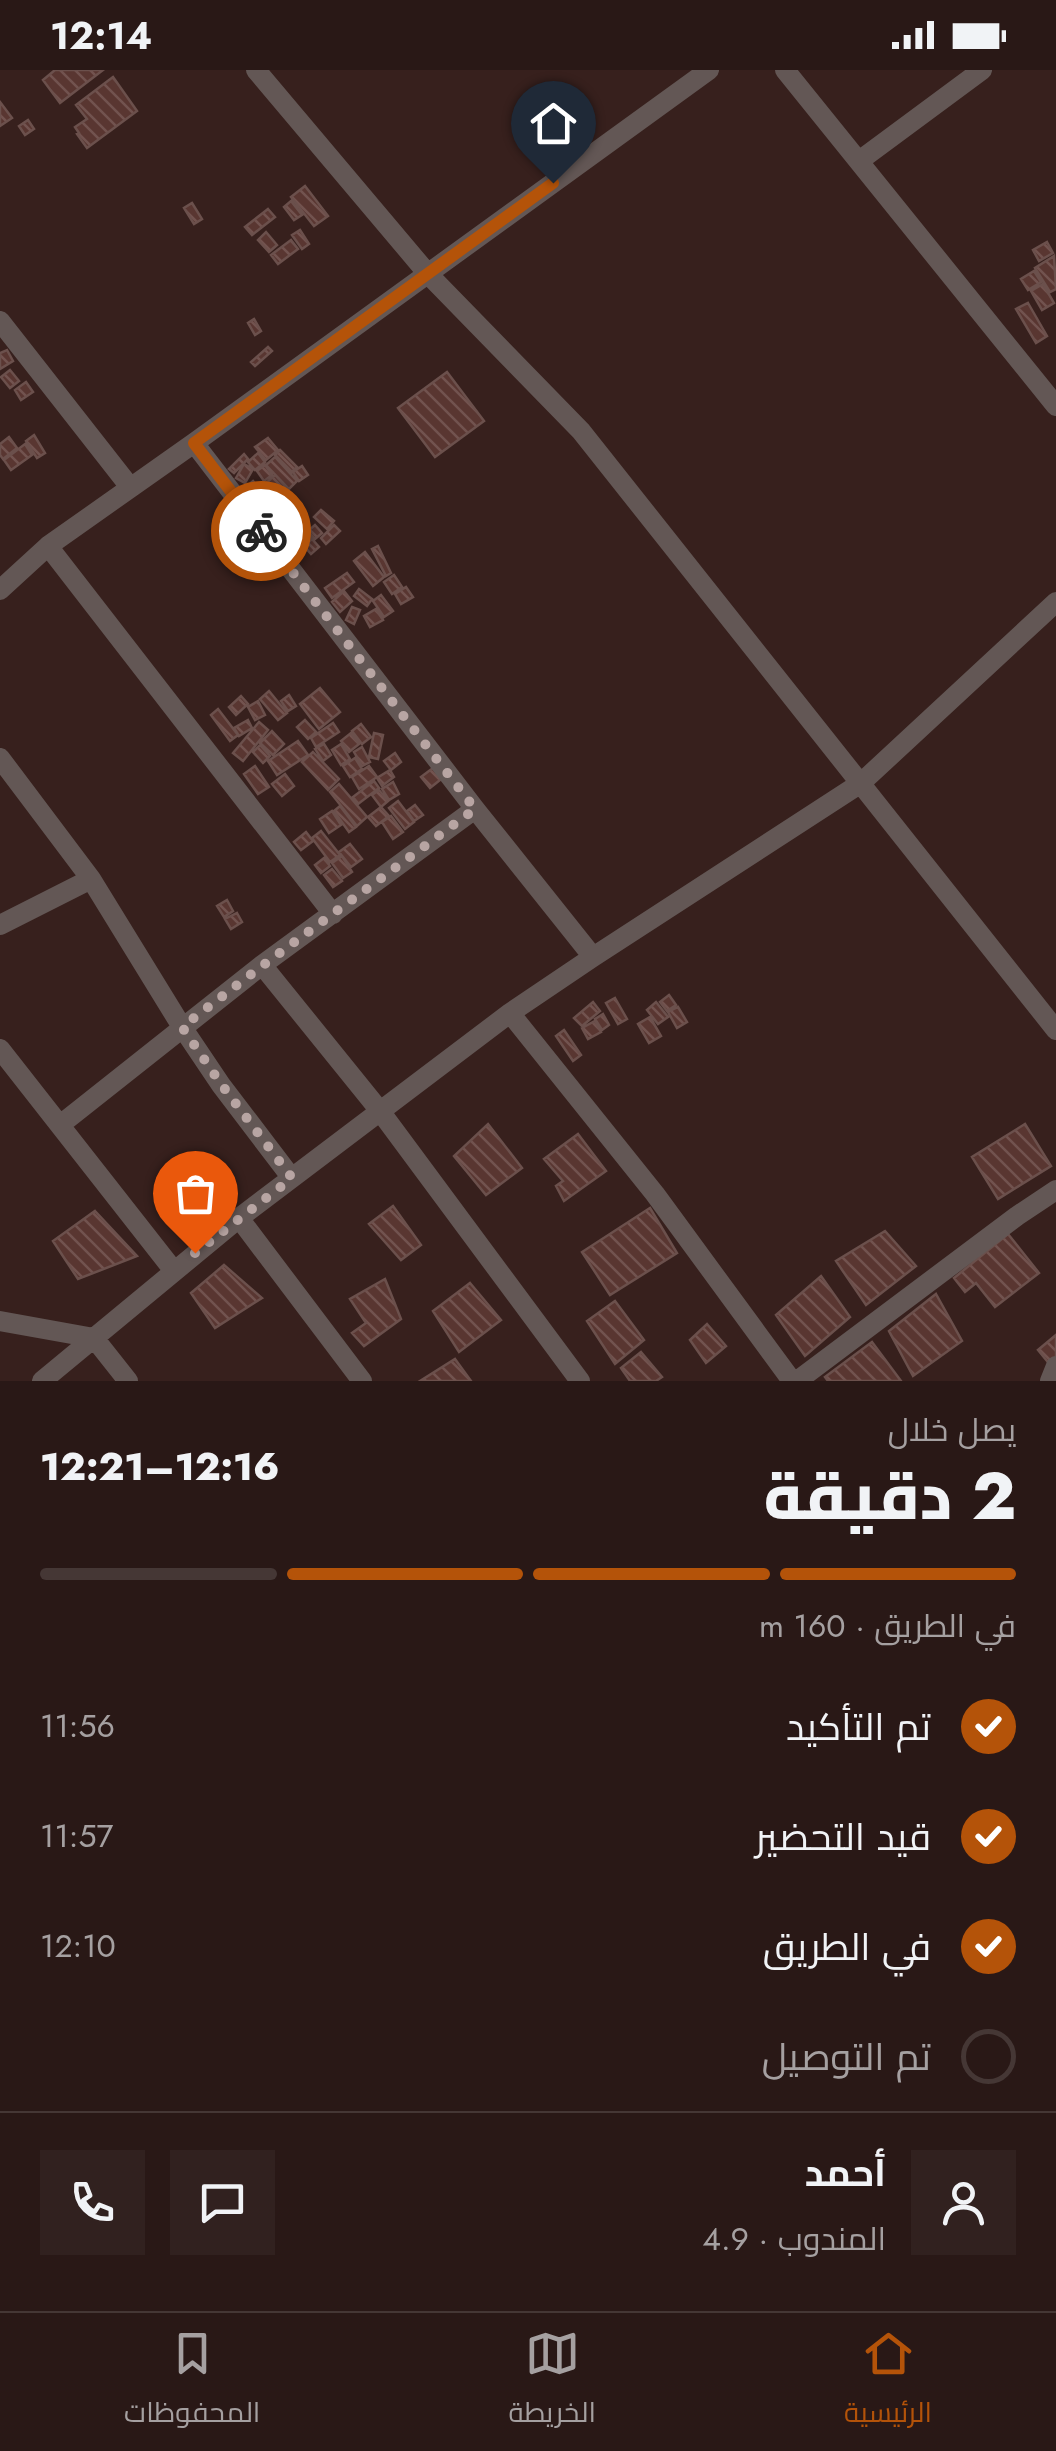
<!DOCTYPE html>
<html lang="ar">
<head>
<meta charset="utf-8">
<style>
  body { margin:0; font-family:Jost,Cairo,sans-serif; background:#31211f; color:#f1f3f6; direction:rtl; height:100vh; display:flex; flex-direction:column; font-size:38px; white-space:nowrap }
  * { box-sizing:border-box; margin:0 }
  p { font-size:32px; color:#a5a0a1 }
  .icon { flex:none; width:55px; height:55px; fill:none; stroke:currentColor; stroke-width:2; stroke-linecap:round; stroke-linejoin:round }
  .map { position:relative; height:1311px; overflow:hidden; direction:ltr }
  .side { display:flex; flex-direction:column; background:#291816; flex:1 }
  .side>* { flex:none }
  .pin { position:absolute; display:grid; place-items:center; width:85px; height:85px; color:#fff; margin:-102px -42px; border-radius:50% 50% 50% 0; rotate:-45deg; box-shadow:0 0 10px #0007 }
  .pin .icon { rotate:45deg }
  .courier { position:absolute; display:grid; place-items:center; width:100px; height:100px; margin:-50px; border:8px solid #b45309; border-radius:50%; background:#fff; color:#222; box-shadow:0 2px 12px #0007 }
  .overview em { font-style:normal; font-weight:800 }
  .overview div { display:flex; flex-direction:column-reverse }
  .overview { display:flex; align-items:center; justify-content:space-between; height:170px; padding:0 40px }
  h1 { font-size:65px; font-weight:800; line-height:75px }
  .bar { display:grid; grid-template-columns:repeat(4,1fr); gap:15px 10px; align-content:center; height:120px; padding:0 40px }
  .bar i { height:12px; border-radius:8px; background:#453735 }
  .bar .on { background:#b45309 }
  .bar p { grid-column:span 4 }
  .line { display:flex; align-items:center; gap:25px; padding:0 40px; border-top:2px solid #453735 }
  .line div { flex:1 }
  .round { display:grid; place-items:center; flex:none; width:105px; height:105px; border-radius:0px; background:#31211f }
  ol { padding:0 40px; list-style:none }
  li { display:flex; align-items:center; gap:30px; height:110px }
  li p { margin-inline-start:auto }
  li .icon { padding:10px; border-radius:50%; background:#b45309; color:#fff; stroke-width:4 }
  li:last-child { color:#a5a0a1 }
  li i { width:55px; height:55px; border:5px solid #453735; border-radius:50% }
  .status { display:flex; justify-content:space-between; align-items:center; height:70px; padding:0 50px; background:#291816; direction:ltr }
  .status svg { height:28px; fill:currentColor }
  .dock { display:flex; justify-content:space-around; align-items:center; height:140px; border-top:2px solid #453735; background:#291816; font-size:28px; color:#a5a0a1 }
  .dock a { display:grid; justify-items:center; gap:5px }
  .dock .on { color:#b45309 }
  .map>svg:first-child { display:block }
</style>
</head>
<body>
<div class="status"><b>12:14</b><svg viewBox="0 0 49 12"><path d="M0 12V9h3v3zM5 12V6h3v6zM10 12V3h3v9zM15 12V0h3v12zM26 1h20v11H26zM47 4h2v5h-2z"/></svg></div>
<div class="map">
<svg width="1056" height="1311" viewBox="0 0 1056 1311">
  <defs>
    <pattern id="building-back-hatch" width="6" height="6" patternUnits="userSpaceOnUse" patternTransform="scale(2.5)"><rect width="6" height="6" fill="#593631"/><path d="M-1 5l2 2M0 0l6 6M5-1l2 2" fill="none" stroke="#72534f"/></pattern>
  </defs>
  <rect width="100%" height="100%" fill="#37201d"/>
  <path fill="url(#building-back-hatch)" stroke="#6b504c" stroke-width="2.5" d="M55 0H103L60 33 43 10Z
    M113 7 137 41 87 78 77 64 79 63 75 57 87 49 76 35Z
    M0 32 12 48 0 56Z
    M28 50 34 59 25 65 19 56Z
    M305 116 328 146 314 156 291 127Z
    M291 131 302 145 294 150 284 137Z
    M192 133 202 149 194 154 184 138Z
    M268 139 275 147 252 165 245 157Z
    M300 160 309 174 302 179 292 165Z
    M266 162 277 175 269 182 258 170Z
    M291 170 298 179 278 194 271 185Z
    M1047 172 1053 183 1039 191 1033 180Z
    M1054 186 1056 219 1050 222 1035 198Z
    M1034 201 1041 212 1028 220 1021 209Z
    M1043 214 1054 233 1042 240 1031 221Z
    M1028 233 1047 266 1036 273 1016 239Z
    M254 249 261 261 255 265 248 253Z
    M268 277 272 281 255 296 251 292Z
    M7 280 13 291 0 299V283Z
    M10 300 19 311 10 318 1 307Z
    M447 302 484 351 435 387 398 338Z
    M26 312 33 322 21 330 15 320Z
    M34 365 45 383 37 388 26 371Z
    M9 367 17 378 3 389 0 385V374Z
    M268 368 278 380 266 390 255 377Z
    M25 374 32 385 11 400 4 390Z
    M280 380 297 397 292 402 275 385Z
    M258 383 265 392 255 400 248 392Z
    M244 384 248 389 234 403 229 399Z
    M275 387 297 411 289 419 266 395Z
    M244 394 253 399 245 413 236 408Z
    M265 395 272 405 264 411 257 401Z
    M302 396 308 405 299 411 293 402Z
    M275 405 285 416 276 425 265 414Z
    M253 411 263 424 254 431 244 419Z
    M273 433 279 442 269 448 263 439Z
    M321 440 334 451 327 459 314 447Z
    M281 442 288 453 278 461 270 450Z
    M315 455 322 463 315 469 308 461Z
    M334 455 340 461 326 474 321 468Z
    M305 460 311 467 296 482 289 475Z
    M312 469 319 477 311 484 304 476Z
    M378 476 391 503 386 506 372 479Z
    M365 482 384 507 373 516 354 491Z
    M347 503 354 512 332 528 325 518Z
    M394 505 402 517 392 524 384 512Z
    M406 517 413 527 401 534 395 524Z
    M359 519 372 529 367 536 354 526Z
    M344 521 352 531 340 542 332 532Z
    M381 525 393 541 384 547 373 531Z
    M352 537 360 540 354 554 346 550Z
    M376 539 383 550 370 557 364 546Z
    M320 618 340 642 319 659 300 634Z
    M269 621 287 643 278 650 260 629Z
    M289 625 296 636 288 641 281 631Z
    M241 626 248 634 236 645 229 637Z
    M258 631 265 645 255 650 248 637Z
    M218 639 238 665 230 671 211 645Z
    M248 650 252 658 239 666 234 658Z
    M305 650 316 662 308 669 297 657Z
    M259 652 268 660 243 691 233 683Z
    M333 653 339 662 316 677 311 668Z
    M361 654 371 667 362 674 352 661Z
    M272 661 284 674 273 685 260 673Z
    M351 663 359 674 349 682 341 671Z
    M374 663 383 665 378 689 369 687Z
    M298 671 308 685 277 705 268 691Z
    M324 674 331 685 323 691 315 679Z
    M341 674 350 689 341 695 332 680Z
    M260 675 270 686 263 693 253 682Z
    M362 677 370 692 362 696 354 682Z
    M313 682 339 709 328 720 302 692Z
    M395 683 401 692 391 700 384 691Z
    M355 688 362 699 350 707 343 696Z
    M437 695 445 706 430 718 421 707Z
    M255 696 269 717 258 724 244 704Z
    M369 696 377 707 359 719 352 707Z
    M390 700 394 707 382 716 377 708Z
    M285 704 294 716 282 726 272 714Z
    M374 711 379 718 358 734 353 727Z
    M393 712 399 724 389 730 382 719Z
    M339 714 367 747 357 756 330 722Z
    M379 720 388 731 381 737 372 725Z
    M398 731 414 752 405 759 389 738Z
    M415 735 423 745 414 751 407 741Z
    M340 736 356 757 349 762 334 741Z
    M381 737 389 746 376 756 368 747Z
    M332 741 341 755 329 763 320 749Z
    M391 746 403 762 393 769 382 752Z
    M321 761 340 785 330 792 312 768Z
    M306 762 313 771 301 780 294 772Z
    M350 774 362 789 351 797 339 782Z
    M342 786 352 802 343 808 332 793Z
    M324 788 330 796 321 803 315 795Z
    M332 799 342 811 333 817 324 805Z
    M227 830 233 841 224 847 217 836Z
    M237 843 242 852 231 859 225 849Z
    M669 925 676 935 667 941 660 932Z
    M615 928 627 949 618 954 606 933Z
    M593 932 600 941 582 956 574 948Z
    M656 932 668 947 658 954 647 940Z
    M678 937 687 952 677 958 668 942Z
    M603 944 609 955 602 960 595 949Z
    M650 947 661 966 649 973 638 954Z
    M595 951 601 962 588 969 582 958Z
    M564 960 581 985 573 991 556 966Z
    M488 1054 522 1098 486 1125 454 1086Z
    M1025 1054 1051 1096 998 1129 972 1087Z
    M578 1064 606 1101 564 1131 556 1116 563 1111 544 1089Z
    M393 1136 421 1175 401 1190 369 1154Z
    M650 1138 677 1183 610 1225 582 1182Z
    M95 1141 137 1186 78 1209 53 1171Z
    M885 1161 916 1196 866 1235 836 1191Z
    M1008 1164 1039 1203 995 1237 976 1213 965 1222 954 1208Z
    M224 1195 262 1228 215 1258 191 1223Z
    M821 1206 850 1247 805 1286 776 1245Z
    M385 1209 401 1249 364 1276 352 1263 366 1253 350 1229Z
    M470 1213 501 1250 459 1282 433 1241Z
    M936 1224 962 1271 913 1306 889 1261Z
    M615 1231 644 1270 615 1294 587 1251Z
    M707 1254 726 1276 706 1293 690 1270Z
    M1056 1265V1302L1038 1280Z
    M872 1272 901 1311H828L825 1307Z
    M641 1282 662 1307 656 1311H630L621 1298Z
    M455 1289 471 1311H420Z"/>
  <g fill="none" stroke-linecap="round" stroke-linejoin="round">
    <path stroke="#635755" stroke-width="20" d="M256 0 428 204 581 361 1056 960
      M785 0 1056 336
      M859 91 982 0
      M0 251 130 417
      M194 373 475 739 593 887
      M48 476 333 844
      M0 520 48 476 194 373 709 0
      M0 688 91 809 182 957 221 1015 291 1107
      M0 855 91 809
      M262 895 380 1041 580 1311
      M510 943 655 1124 792 1311
      M0 979 174 1201
      M60 1055 262 895 475 739
      M239 1148 362 1311
      M0 1251 94 1268 128 1311
      M42 1311 239 1148 510 943 593 887 861 713 1056 532
      M797 1311 1017 1146 1056 1120
      M1050 1311 1056 1296"/>
  </g>
  <g fill="none" stroke-linecap="round" stroke-linejoin="round">
    <path stroke="#b8a5a3" stroke-width="10" stroke-dasharray="0 18" d="M195 1183 292 1108 221 1014 182 957 262 896 475 739 261 461"/>
    <path stroke="#b45309" stroke-width="12" d="M261 461 194 373 553 113"/>
  </g>
</svg>
<div class="pin" style="left:195px;top:1183px;background:#ea580c"><svg class="icon" aria-label="bag" viewBox="0 0 24 24"><path d="M5 8h14l-1 12H6zM9 8a3 3 0 0 1 6 0"/></svg></div>
<div class="pin" style="left:553px;top:113px;background:#1f2937"><svg class="icon" aria-label="home" viewBox="0 0 24 24"><path d="M3 11l9-7 9 7M6 9v11h12V9"/></svg></div>
<div class="courier" style="left:261px;top:461px"><svg class="icon" aria-label="bike" viewBox="0 0 24 24"><circle cx="6" cy="16" r="4"/><circle cx="18" cy="16" r="4"/><path d="M6 16l4-8h5l3 8M10 8l3 8H6M13 5h3"/></svg></div>
</div>
<section class="side">
<div class="overview"><div><h1>2 دقيقة</h1><p>يصل خلال</p></div><em>12:16–12:21</em></div>
<div class="bar"><i class="on"></i><i class="on"></i><i class="on"></i><i></i><p>في الطريق · 160 m</p></div>
<ol>
<li><svg class="icon" aria-label="check" viewBox="0 0 24 24"><path d="M5 12l5 5 9-10"/></svg>تم التأكيد<p>11:56</p></li>
<li><svg class="icon" aria-label="check" viewBox="0 0 24 24"><path d="M5 12l5 5 9-10"/></svg>قيد التحضير<p>11:57</p></li>
<li><svg class="icon" aria-label="check" viewBox="0 0 24 24"><path d="M5 12l5 5 9-10"/></svg>في الطريق<p>12:10</p></li>
<li><i></i>تم التوصيل</li>
</ol>
<div class="line" style="height:180px"><a class="round"><svg class="icon" aria-label="person" viewBox="0 0 24 24"><circle cx="12" cy="8" r="4"/><path d="M4 21q1-7 8-7t8 7"/></svg></a><div><b>أحمد</b><p>المندوب · 4.9</p></div><a class="round"><svg class="icon" aria-label="chat" viewBox="0 0 24 24"><path d="M4 5h16v11H9l-5 4z"/></svg></a><a class="round"><svg class="icon" aria-label="phone" viewBox="0 0 24 24"><path d="M5 4h4l2 5-3 2q2 4 5 5l2-3 5 2v4C11 20 4 13 5 4z"/></svg></a></div>
</section>
<nav class="dock">
<a class="on"><svg class="icon" aria-label="home" viewBox="0 0 24 24"><path d="M3 11l9-7 9 7M6 9v11h12V9"/></svg>الرئيسية</a>
<a><svg class="icon" aria-label="map" viewBox="0 0 24 24"><path d="M3 6l6-2 6 2 6-2v14l-6 2-6-2-6 2zM9 4v14M15 6v14"/></svg>الخريطة</a>
<a><svg class="icon" aria-label="saved" viewBox="0 0 24 24"><path d="M7 4h10v16l-5-4-5 4z"/></svg>المحفوظات</a>
</nav>
</body>
</html>
